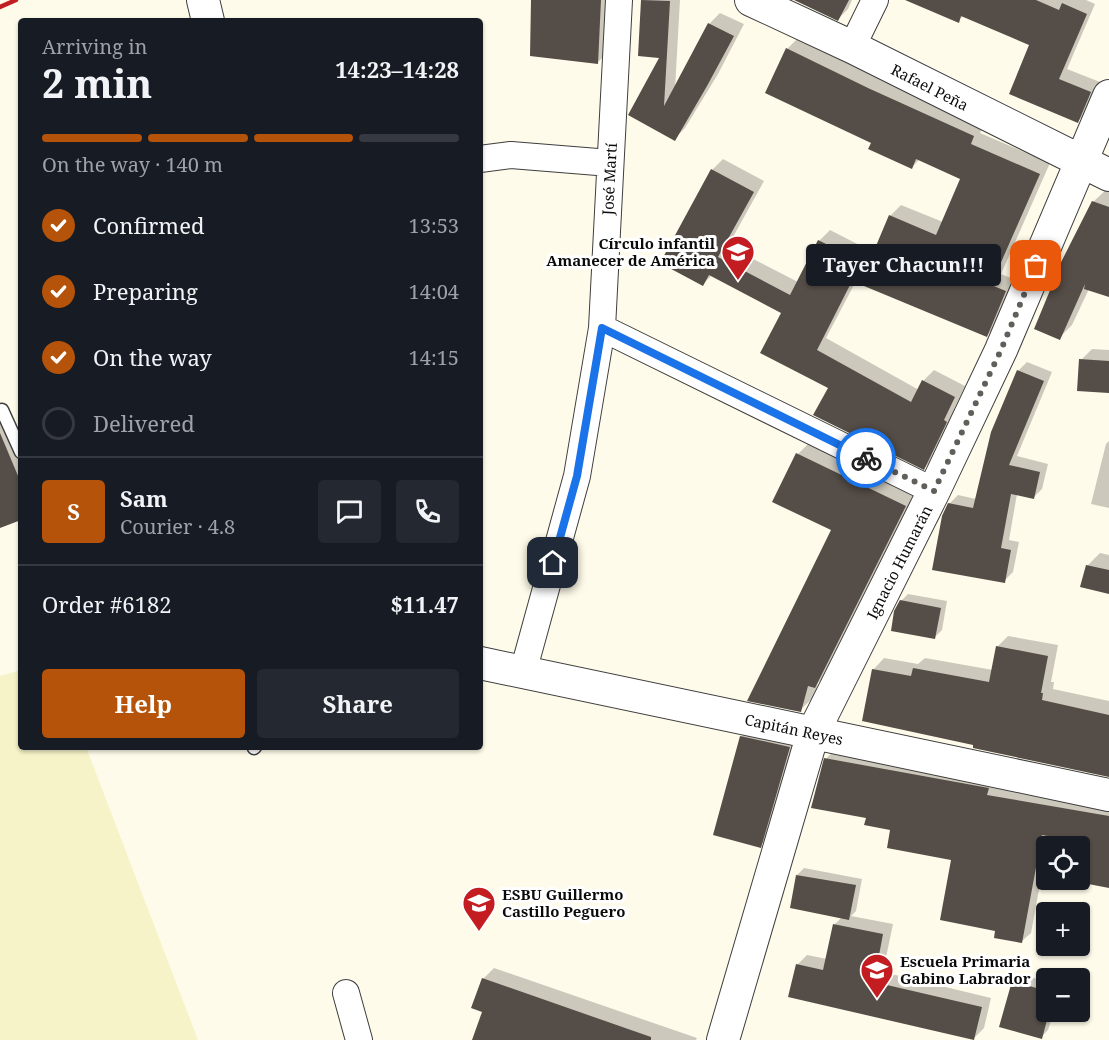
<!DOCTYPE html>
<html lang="en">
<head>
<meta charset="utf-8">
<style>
  body { margin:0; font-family:"Noto Serif",serif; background:#242831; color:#f1f3f6; height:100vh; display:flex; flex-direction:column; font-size:22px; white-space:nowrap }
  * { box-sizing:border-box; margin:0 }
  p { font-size:20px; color:#9ea1a6 }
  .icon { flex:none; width:33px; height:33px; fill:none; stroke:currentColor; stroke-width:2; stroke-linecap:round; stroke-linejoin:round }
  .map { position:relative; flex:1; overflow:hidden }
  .side { position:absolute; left:18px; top:18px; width:465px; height:732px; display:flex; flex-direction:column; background:#171b24; border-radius:6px; box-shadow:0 2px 4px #0004 }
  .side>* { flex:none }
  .fabs { position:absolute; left:1036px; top:836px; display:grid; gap:12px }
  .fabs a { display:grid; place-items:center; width:54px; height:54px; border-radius:6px; background:#171b24; box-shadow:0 2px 4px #0004; font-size:30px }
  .pin { position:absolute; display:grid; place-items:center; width:51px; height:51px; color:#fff; margin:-26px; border-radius:12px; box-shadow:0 3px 9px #0006 }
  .courier { position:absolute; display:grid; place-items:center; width:60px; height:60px; margin:-30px; border:4px solid #1a73e8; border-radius:50%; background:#fff; color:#222; box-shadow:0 2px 8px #0007 }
  .bubble { position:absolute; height:42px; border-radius:6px; background:#171b24; box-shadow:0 2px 4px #0004; font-size:20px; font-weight:700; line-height:42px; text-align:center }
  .head em { font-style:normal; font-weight:700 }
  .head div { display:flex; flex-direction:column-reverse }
  .head { display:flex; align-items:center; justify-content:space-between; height:102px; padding:0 24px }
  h1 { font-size:39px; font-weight:700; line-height:45px }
  .bar { display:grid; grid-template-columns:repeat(4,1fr); gap:9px 6px; align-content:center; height:72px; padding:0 24px }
  .bar i { height:8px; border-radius:4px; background:#363941 }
  .bar .active { background:#b45309 }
  .bar p { grid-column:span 4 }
  .line { display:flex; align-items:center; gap:15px; padding:0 24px; border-top:2px solid #363941 }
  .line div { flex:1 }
  .round { display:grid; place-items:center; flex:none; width:63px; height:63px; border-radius:6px; background:#242831 }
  ol { padding:0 24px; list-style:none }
  li { display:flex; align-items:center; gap:18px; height:66px }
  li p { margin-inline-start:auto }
  li .icon { padding:6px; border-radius:50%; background:#b45309; color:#fff; stroke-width:4 }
  li:last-child { color:#9ea1a6 }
  li i { width:33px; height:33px; border:3px solid #363941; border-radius:50% }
  .primary-button { display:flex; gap:12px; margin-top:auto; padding:12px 24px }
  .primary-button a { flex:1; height:69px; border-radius:6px; background:#b45309; color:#fff; font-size:24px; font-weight:700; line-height:69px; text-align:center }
  .primary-button a+a { background:#242831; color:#f1f3f6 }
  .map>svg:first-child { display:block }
</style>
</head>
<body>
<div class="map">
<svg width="1109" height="1040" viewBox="0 0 1109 1040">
  <rect width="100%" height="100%" fill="#fffbea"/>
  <path fill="#f6f3c8" d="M21 670V747H86L198 1040H0V676Z"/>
  <path fill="#0003" d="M533 0H614L612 48 598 62Z
    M642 0H680L675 89 710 23 720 13 744 24 718 74 685 128 674 139 630 114 662 56Z
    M798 0H852L848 9 838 19Z
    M928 0H1086L1095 4 1067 69 1100 82 1088 111 1078 121 1031 44 964 15 958 21Z
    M798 38 984 125 980 133 1050 163 1001 274 1016 280 998 324 987 335 856 281 826 338 919 390 923 381 934 370 965 386 954 409 957 410 935 457 924 468 830 387 783 312 712 275 703 284 712 170 723 159 764 181 728 246 798 282 819 241 830 230 875 253 890 216 901 205 943 222 962 178 920 159 912 167 873 142 787 49Z
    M1107 189 1109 190V296L1089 289 1072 325 1059 338 1093 202Z
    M1092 349 1109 350V391L1081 360Z
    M1027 362 1052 372 1017 456 1048 464 1042 489 1034 497 1017 494 1009 540 1019 542 1013 572 1004 581 949 504 958 495 976 499 1018 371Z
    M0 412 21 446V518L0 527Z
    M812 440 919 492 829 672 818 683 815 696 800 710 833 530 798 454Z
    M1109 441V508L1091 504 1106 444Z
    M1100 553 1109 555V593L1087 566Z
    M908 594 947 601 942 630 934 638 901 601Z
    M1008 636 1058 645 1051 682H1054L1053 689 1109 701V776L975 743 873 670 884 658 918 664 925 658 993 670 997 647Z
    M752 726 800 736 771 835 760 846 741 737Z
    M834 750 1109 807V886L1087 842 1049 835 1031 933 1022 941 997 929 953 858 867 817 826 759Z
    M804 868 862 879 856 911 851 916 893 924 883 972 991 998 984 1028 974 1038 797 965 807 955 827 959 835 924 842 917 797 875Z
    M494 968 697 1038 696 1040H474L484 1011 483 979Z
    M1021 974 1047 982V1011H1054L1048 1030 1041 1037 1014 982Z"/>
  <path fill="#554d47" d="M531 0H601L598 64 530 56Z
    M641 0 670 1 664 106 708 23 734 36 707 86 675 141 628 115 659 58 638 56Z
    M794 0H849L838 21Z
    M905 0H1036L1059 10 1062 3 1087 14 1059 79 1091 92 1078 123 1009 94 1029 45 961 16 959 23Z
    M786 48 868 88 974 136 971 144 1040 174 991 285 1006 291 987 337 852 281 817 350 911 402 922 380 955 397 944 420 947 422 924 470 813 415 828 388 760 353 781 313 709 275 703 286 660 263 711 169 754 192 718 257 790 295 818 240 868 265 889 215 936 235 960 179 916 159 912 169 868 149 871 143 765 93Z
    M1092 201 1109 207V297L1084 289 1085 284 1060 340 1034 329 1053 283 1051 282Z
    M1079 359 1109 361V393L1077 391Z
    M1017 370 1044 381 1009 465 1040 472 1034 499 1011 494 1001 548 1011 550 1005 583 932 570 942 516 948 503 973 508 991 432Z
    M0 433 21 483V520L0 528Z
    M796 453 906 506 815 688 808 686 801 712 747 701 831 530 772 502Z
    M1086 565 1109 570V594L1080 587Z
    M900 600 941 608 935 639 891 631 894 611Z
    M996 646 1048 656 1041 693H1043L1042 700 1109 715V777L973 748V745L862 721 872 669 911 676 913 668 989 682Z
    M740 736 790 747 761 848 713 835Z
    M824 758 989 788 987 795 1109 816V888L1078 882 1085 843 1042 835 1022 943 994 938 995 931 940 920 951 860 887 848 890 830 864 825 866 818 811 808Z
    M796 875 856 885 849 920 790 908Z
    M833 924 883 934 874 982 982 1007 974 1040 788 997 796 964 823 970Z
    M482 978 651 1037V1040H472L482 1012 471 1008Z
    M1012 981 1047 991V1020L1042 1039 999 1027Z"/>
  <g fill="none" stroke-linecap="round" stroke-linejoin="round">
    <defs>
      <path id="service" d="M2 410 21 452
        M254 748 255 747"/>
      <path id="minor" d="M852 47 875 0
        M480 159 511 155 610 163
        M602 328 934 491
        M523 672 577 476 602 328 619 0
        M346 993 359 1040"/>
      <path id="tertiary" d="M203 0 208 21
        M751 0 852 47 1109 175
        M480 663 1109 795
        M723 1040 813 733 934 491 1001 350 1109 96"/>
    </defs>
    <use href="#service" stroke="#3e3e3e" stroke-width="15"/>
    <use href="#minor" stroke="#3e3e3e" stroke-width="28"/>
    <use href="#tertiary" stroke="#3e3e3e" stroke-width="34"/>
    <use href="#service" stroke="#fff" stroke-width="12"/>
    <use href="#minor" stroke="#fff" stroke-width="26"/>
    <use href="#tertiary" stroke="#fff" stroke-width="32"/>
    <path stroke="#c31c21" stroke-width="4.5" d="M0 7 16 0"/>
  </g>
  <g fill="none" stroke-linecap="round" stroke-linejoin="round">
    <path stroke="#605f59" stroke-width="6" stroke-dasharray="0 10.8" d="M866 458 934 491 1001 350 1036 266"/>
    <path stroke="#1a73e8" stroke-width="8" d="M553 563 577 476 602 328 866 458"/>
  </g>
  <defs>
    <symbol id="school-pin" viewBox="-11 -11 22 30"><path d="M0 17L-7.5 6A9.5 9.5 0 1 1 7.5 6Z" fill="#c31c21" stroke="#fff"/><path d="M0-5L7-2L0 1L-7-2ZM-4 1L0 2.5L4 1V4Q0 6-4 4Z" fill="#fff"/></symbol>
  </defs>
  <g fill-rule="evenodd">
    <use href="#school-pin" x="719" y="233" width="38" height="52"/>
    <use href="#school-pin" x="460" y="884" width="38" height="52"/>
    <use href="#school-pin" x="858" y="951" width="38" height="52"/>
  </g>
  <g text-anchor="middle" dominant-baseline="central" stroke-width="6" stroke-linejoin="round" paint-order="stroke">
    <g font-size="15" fill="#0b0b0b" stroke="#fff">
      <text transform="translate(930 87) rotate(27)">Rafael Peña</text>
      <text transform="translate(609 179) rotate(-87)">José Martí</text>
      <text transform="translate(899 562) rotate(-63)">Ignacio Humarán</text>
      <text transform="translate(794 729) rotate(12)">Capitán Reyes</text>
    </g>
    <g font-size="15" font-weight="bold" fill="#0b0b0b" stroke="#fff" text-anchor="start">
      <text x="715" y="243" text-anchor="end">Círculo infantil<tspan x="715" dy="17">Amanecer de América</tspan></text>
      <text x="502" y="894">ESBU Guillermo<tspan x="502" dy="17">Castillo Peguero</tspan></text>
      <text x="900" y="961">Escuela Primaria<tspan x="900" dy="17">Gabino Labrador</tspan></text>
    </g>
  </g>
</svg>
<div class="fabs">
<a><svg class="icon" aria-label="locate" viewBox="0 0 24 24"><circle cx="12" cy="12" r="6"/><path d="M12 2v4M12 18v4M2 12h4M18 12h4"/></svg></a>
<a>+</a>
<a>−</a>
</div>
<div class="pin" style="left:1036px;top:266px;background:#ea580c"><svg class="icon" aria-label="bag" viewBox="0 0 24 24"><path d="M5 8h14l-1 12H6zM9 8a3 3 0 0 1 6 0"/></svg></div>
<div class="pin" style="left:553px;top:563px;background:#1f2937"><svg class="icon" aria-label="home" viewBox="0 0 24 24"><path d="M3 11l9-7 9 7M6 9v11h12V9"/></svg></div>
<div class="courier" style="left:866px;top:458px"><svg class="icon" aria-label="bike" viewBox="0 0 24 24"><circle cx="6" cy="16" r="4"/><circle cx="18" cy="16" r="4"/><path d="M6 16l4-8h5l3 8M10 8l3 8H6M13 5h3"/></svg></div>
<div class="bubble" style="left:806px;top:244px;width:195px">Tayer Chacun!!!</div>
<section class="side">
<div class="head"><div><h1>2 min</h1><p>Arriving in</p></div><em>14:23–14:28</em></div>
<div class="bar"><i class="active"></i><i class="active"></i><i class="active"></i><i></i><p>On the way · 140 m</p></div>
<ol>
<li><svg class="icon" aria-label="check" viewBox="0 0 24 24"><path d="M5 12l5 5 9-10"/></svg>Confirmed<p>13:53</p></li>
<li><svg class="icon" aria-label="check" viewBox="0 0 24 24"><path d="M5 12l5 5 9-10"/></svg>Preparing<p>14:04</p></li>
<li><svg class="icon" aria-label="check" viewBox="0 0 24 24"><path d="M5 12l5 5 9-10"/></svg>On the way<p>14:15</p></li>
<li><i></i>Delivered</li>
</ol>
<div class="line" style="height:108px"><b class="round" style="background:#b45309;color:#fff">S</b><div><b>Sam</b><p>Courier · 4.8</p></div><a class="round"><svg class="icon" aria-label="chat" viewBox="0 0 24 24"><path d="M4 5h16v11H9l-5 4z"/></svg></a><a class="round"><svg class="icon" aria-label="phone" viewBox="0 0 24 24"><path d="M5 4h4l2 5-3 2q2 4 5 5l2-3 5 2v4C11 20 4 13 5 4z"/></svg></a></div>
<div class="line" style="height:78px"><div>Order #6182</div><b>$11.47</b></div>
<div class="primary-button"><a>Help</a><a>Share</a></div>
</section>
</div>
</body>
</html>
